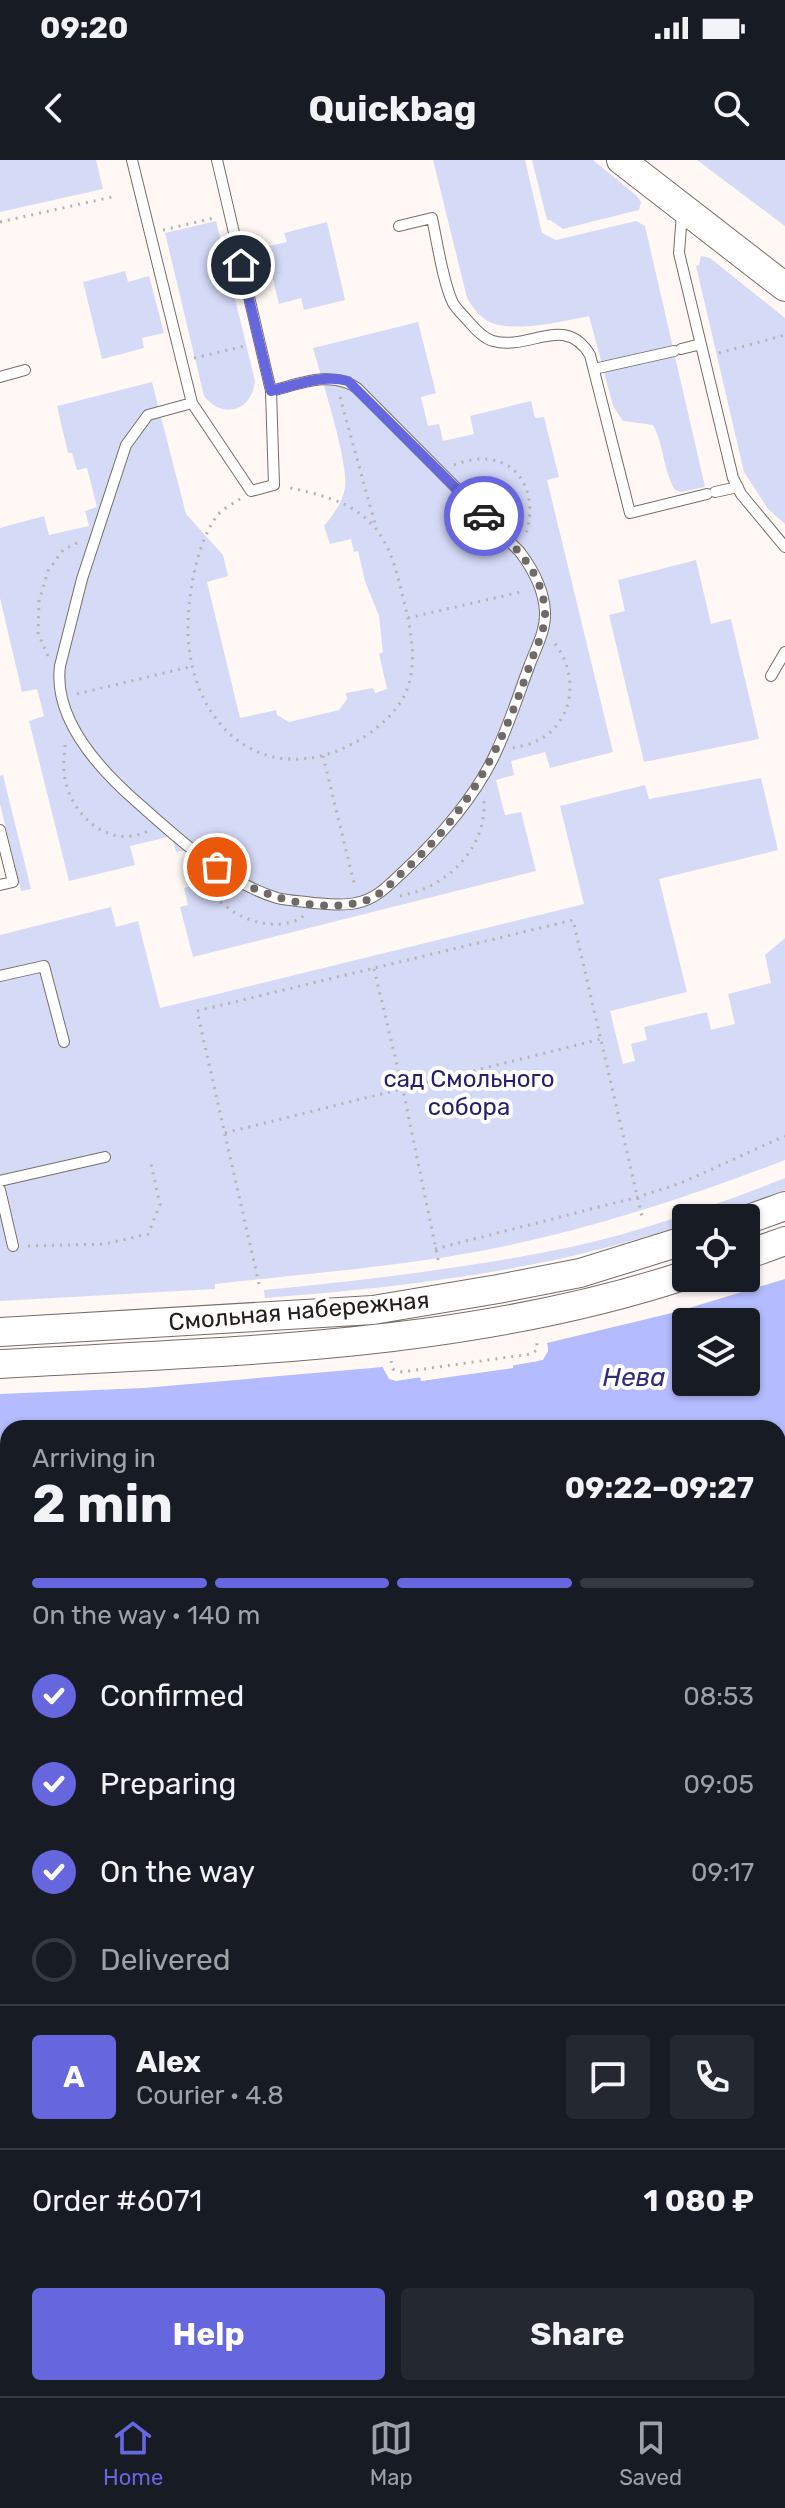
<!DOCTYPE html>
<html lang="en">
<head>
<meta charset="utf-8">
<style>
  body { margin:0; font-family:Rubik,sans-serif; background:#242831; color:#f1f3f6; height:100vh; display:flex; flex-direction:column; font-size:30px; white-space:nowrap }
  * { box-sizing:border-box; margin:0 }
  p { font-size:26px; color:#9ea1a6 }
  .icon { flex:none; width:44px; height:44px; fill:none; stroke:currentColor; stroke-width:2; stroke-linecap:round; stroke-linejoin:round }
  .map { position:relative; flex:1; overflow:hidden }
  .drawer { position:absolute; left:0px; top:1260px; width:786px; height:976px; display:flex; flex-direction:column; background:#171b24; border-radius:24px 24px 0 0; box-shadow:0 2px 6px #0004 }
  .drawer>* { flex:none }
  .fabs { position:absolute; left:672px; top:1044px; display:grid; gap:16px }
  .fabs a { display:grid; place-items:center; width:88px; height:88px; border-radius:8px; background:#171b24; box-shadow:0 2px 6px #0004; font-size:40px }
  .pin { position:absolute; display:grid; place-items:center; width:68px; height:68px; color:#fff; margin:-34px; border:4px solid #fff; border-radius:50%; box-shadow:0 2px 8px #0007 }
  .courier { position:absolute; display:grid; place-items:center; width:80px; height:80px; margin:-40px; border:6px solid #6666df; border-radius:50%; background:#fff; color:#222; box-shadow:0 2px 10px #0007 }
  .headline em { font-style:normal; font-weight:700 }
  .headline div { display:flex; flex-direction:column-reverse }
  .headline { display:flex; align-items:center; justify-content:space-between; height:136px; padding:0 32px }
  h1 { font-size:52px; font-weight:700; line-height:60px }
  .bar { display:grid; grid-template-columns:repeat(4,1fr); gap:12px 8px; align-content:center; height:96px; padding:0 32px }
  .bar i { height:10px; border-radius:6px; background:#363941 }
  .bar .current { background:#6666df }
  .bar p { grid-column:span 4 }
  .line { display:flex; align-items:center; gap:20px; padding:0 32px; border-top:2px solid #363941 }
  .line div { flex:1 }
  .round { display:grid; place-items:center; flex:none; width:84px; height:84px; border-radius:8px; background:#242831 }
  ol { padding:0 32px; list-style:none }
  li { display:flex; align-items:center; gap:24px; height:88px }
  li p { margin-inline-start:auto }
  li .icon { padding:8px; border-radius:50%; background:#6666df; color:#fff; stroke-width:4 }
  li:last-child { color:#9ea1a6 }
  li i { width:44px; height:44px; border:4px solid #363941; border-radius:50% }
  .primary-button { display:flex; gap:16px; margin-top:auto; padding:16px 32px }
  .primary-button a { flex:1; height:92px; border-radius:8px; background:#6666df; color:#fff; font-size:32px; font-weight:700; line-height:92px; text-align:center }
  .primary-button a+a { background:#242831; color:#f1f3f6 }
  .status { display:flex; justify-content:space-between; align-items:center; height:56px; padding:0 40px; background:#171b24; direction:ltr }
  .status svg { height:22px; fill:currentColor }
  header { display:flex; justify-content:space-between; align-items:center; height:104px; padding:0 32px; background:#171b24; font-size:36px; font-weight:700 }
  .menu { display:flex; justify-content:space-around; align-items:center; height:112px; border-top:2px solid #363941; background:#171b24; font-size:22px; color:#9ea1a6 }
  .menu a { display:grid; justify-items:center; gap:4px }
  .menu .current { color:#6666df }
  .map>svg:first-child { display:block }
</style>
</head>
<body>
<div class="status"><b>09:20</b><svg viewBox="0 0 49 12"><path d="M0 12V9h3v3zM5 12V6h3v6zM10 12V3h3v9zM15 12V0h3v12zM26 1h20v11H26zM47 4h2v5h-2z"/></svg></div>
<header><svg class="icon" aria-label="back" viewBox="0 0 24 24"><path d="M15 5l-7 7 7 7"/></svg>Quickbag<svg class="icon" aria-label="search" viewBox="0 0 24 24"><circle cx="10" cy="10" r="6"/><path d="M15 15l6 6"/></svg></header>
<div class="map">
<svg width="785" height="2236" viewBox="0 0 785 2236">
  <rect width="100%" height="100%" fill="#fff8f4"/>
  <path fill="#d5daf7" d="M0 0H96L103 29 0 52Z
    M433 0H525L542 73 556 80 636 61 645 66 705 327 681 332 675 330C663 310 664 285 653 265L623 261 613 246 589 156C565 161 510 174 488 161 478 155 473 148 467 138Z
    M532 0H593L637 36 641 42 639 50 563 69 550 60H547Z
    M697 0H785V66Z
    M216 61 255 221C252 251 223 260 204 236L165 73Z
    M327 62 345 140 304 150 301 138 279 144 265 87 287 82 284 73Z
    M701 96 710 98 785 158V364L768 349 744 312 696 106 699 105Z
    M125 111 128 122 149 116 164 173 142 178 144 188 102 199 83 122Z
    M418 162 436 233 421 237 428 266 439 264 443 281 474 274 470 256 531 241 535 258 544 257 559 317 547 320 613 592 550 608 545 592 511 601 514 615 496 620 505 655 521 652 536 711 193 797 180 747 188 745 184 728 197 725 188 690 176 692 172 676 130 686 135 705 69 721 29 561 44 556 37 529 22 532 0 438V368L44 356 49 375 89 366 85 351 97 347 87 308 77 310 72 293H68L57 246 152 222 186 354 223 395 228 416 207 422 240 558 276 550 277 555 289 562 339 550 347 539 346 533 373 528 375 533 387 529 379 494 383 492 379 456 365 421 358 391 354 392 351 379 330 384 324 366C334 354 342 343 345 328 349 302 321 218 313 188Z
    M696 400 711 464 731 459 759 579 644 602 609 455 625 451 618 420Z
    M3 615 31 729 21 731 0 644V616Z
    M761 618 778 690 659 719 687 832 610 851 623 904 635 901 631 884 647 880 644 867 707 852 711 870 735 864 728 834 771 823 765 795 785 778V1000C686 1038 585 1071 481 1091 393 1107 303 1114 215 1124V1129L0 1141V775L111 747 116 767 138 761 160 848 584 744 560 646 645 625 649 639Z
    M785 1018V1030C754 1042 720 1058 686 1058V1064C550 1110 408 1127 265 1138L264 1130C367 1120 470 1108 571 1087 643 1071 716 1045 785 1018Z
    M785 2129V2179L778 2181V2131Z
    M272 2230 455 2236H244Z"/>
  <path fill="#b4bbfe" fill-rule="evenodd" d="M785 1119V2032L778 2034V1268H8V2228H174L165 2236H0V1234L144 1228 383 1207C389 1225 406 1219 421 1217V1221L538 1201 548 1191 547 1183 676 1152ZM686 1162H746V1222H686Z"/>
  <path fill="#fff8f4" d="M547 1183 548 1191 543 1200 513 1205V1208L421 1221 420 1217 396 1221 389 1219 383 1207H387L391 1215 397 1217 421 1213 425 1217 508 1205 511 1201 540 1196 544 1191 543 1184Z"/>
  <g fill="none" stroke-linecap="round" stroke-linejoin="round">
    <path stroke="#302e7a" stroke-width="2" stroke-dasharray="10 8" stroke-linecap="butt" d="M778 1600 785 1599
      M0 1641H8"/>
    <defs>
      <path id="lane" d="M132 0 192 243 251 331 274 325 271 231 217 0
        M682 53 679 93 733 318 741 334 785 387
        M399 66 432 58C437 81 443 123 453 143 457 150 464 156 469 162 475 169 485 179 493 181 530 191 565 153 590 195L630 353 707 334
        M681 189 701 184
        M594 209 674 191
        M0 217 25 210
        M192 243 148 255 126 285 82 419 60 506C53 560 100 610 138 643 180 680 223 721 277 738 289 741 302 741 314 743 328 744 342 746 356 743 377 739 390 724 405 710 441 676 477 635 497 590 510 562 519 533 530 504 536 488 546 470 545 452 544 430 532 408 520 392L357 228C331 210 299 224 271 231
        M715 332 738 327
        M771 516 785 492
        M0 670 13 722 0 725
        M0 816 44 806 64 882
        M0 1021 105 997
        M0 1030 13 1086"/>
      <path id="secondary" d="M621 0 785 127
        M746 1060 785 1046
        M746 1095 785 1081
        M0 1172 373 1150 498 1129 580 1113 686 1080
        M0 1204C230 1191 465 1188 686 1115
        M215 2236 229 2228"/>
      <path id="primary" d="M778 2198 785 2196
        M604 2236 637 2228
        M753 2236 785 2229"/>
    </defs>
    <use href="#lane" stroke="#786e69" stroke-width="12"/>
    <use href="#secondary" stroke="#786e69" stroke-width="30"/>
    <use href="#primary" stroke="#8f624b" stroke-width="32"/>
    <path stroke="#b8b2ae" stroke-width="3" stroke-dasharray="2 6" stroke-linecap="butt" d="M0 62 112 37
      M163 70 214 58
      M719 193 785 175
      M194 198 245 186
      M340 237 375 364
      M454 305C508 283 543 324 525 377
      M240 339C232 344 221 350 216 357 196 385 187 440 188 474 192 569 266 631 356 582 375 571 397 553 406 532 420 497 408 459 400 425 383 354 352 341 286 327
      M408 458 525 431
      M48 496 38 473 39 441 48 411 63 390 79 382
      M77 534 193 506
      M65 585C65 593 63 603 64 611 67 652 107 691 148 671
      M513 588C520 586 530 585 537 581 575 562 579 514 555 484
      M323 596 355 727
      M204 715C213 753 274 779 305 755
      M400 736C446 728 487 689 484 640
      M374 809 403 930 439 1104
      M225 973 601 879
      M28 1086 105 1084 148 1074 160 1045 151 1004
      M435 1089 638 1037 681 1023 785 976
      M259 1124 197 851 573 760 643 1061
      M391 1201 393 1209 402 1212 531 1194 537 1190V1177
      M778 2048 785 2047
      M778 2108 785 2106
      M177 2236 187 2228"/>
    <use href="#lane" stroke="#fff" stroke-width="10"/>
    <use href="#secondary" stroke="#fff" stroke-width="28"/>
    <use href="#primary" stroke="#dfb7a3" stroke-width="30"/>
  </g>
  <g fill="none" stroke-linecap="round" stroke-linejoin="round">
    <path stroke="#6f6a68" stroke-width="8" stroke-dasharray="0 14.4" d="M217 707C254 736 327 758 372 738 384 732 395 719 405 710 469 651 500 591 528 510 534 491 546 471 545 451 542 409 512 384 484 356"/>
    <path stroke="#6666df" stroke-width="10" d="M241 105 271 231C296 225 322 214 348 221L484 356"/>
  </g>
  <g text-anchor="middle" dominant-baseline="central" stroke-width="8" stroke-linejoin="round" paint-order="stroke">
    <g font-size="24" fill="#251f6a" stroke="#fff">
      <text x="469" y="919">сад Смольного<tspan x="469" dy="28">собора</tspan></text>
    </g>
    <g font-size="24" fill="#221e1c" stroke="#fff">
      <text transform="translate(299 1151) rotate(-5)">Смольная набережная</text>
    </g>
    <g font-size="26" font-style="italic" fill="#302e7a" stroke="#fff">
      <text x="634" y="1217">Нева</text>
    </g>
  </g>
</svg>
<div class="fabs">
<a><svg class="icon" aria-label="locate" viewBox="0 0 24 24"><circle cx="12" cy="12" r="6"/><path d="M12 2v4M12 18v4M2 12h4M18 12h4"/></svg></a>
<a><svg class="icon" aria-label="layers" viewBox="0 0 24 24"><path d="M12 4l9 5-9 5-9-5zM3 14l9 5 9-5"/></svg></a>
</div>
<div class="pin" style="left:217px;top:707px;background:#ea580c"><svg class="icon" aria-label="bag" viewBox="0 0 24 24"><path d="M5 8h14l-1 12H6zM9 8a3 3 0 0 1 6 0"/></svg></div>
<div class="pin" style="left:241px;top:105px;background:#1f2937"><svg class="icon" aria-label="home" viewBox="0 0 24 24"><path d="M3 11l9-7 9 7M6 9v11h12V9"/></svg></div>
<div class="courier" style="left:484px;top:356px"><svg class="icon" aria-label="car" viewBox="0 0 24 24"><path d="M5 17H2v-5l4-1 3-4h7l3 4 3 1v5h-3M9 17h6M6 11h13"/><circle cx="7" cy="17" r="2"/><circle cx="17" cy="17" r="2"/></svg></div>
<section class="drawer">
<div class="headline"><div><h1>2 min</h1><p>Arriving in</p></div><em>09:22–09:27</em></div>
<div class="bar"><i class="current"></i><i class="current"></i><i class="current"></i><i></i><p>On the way · 140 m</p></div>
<ol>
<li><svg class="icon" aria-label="check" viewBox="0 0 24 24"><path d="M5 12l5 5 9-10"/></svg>Confirmed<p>08:53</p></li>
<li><svg class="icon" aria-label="check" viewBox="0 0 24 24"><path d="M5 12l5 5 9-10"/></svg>Preparing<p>09:05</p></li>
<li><svg class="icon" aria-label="check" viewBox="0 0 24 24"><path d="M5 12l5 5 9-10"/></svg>On the way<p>09:17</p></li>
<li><i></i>Delivered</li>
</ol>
<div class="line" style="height:144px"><b class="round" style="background:#6666df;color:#fff">A</b><div><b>Alex</b><p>Courier · 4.8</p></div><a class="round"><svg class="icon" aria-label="chat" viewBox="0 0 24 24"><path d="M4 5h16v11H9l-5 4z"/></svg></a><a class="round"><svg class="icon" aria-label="phone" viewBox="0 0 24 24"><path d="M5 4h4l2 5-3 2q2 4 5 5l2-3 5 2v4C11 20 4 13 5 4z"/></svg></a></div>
<div class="line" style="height:104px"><div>Order #6071</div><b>1 080 ₽</b></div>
<div class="primary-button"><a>Help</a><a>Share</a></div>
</section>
</div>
<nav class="menu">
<a class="current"><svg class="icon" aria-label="home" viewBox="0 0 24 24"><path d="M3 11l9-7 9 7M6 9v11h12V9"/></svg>Home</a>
<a><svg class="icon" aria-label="map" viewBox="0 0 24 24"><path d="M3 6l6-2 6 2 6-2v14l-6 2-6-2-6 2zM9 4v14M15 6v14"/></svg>Map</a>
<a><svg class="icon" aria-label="saved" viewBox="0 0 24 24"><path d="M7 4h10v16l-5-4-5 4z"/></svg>Saved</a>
</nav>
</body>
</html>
